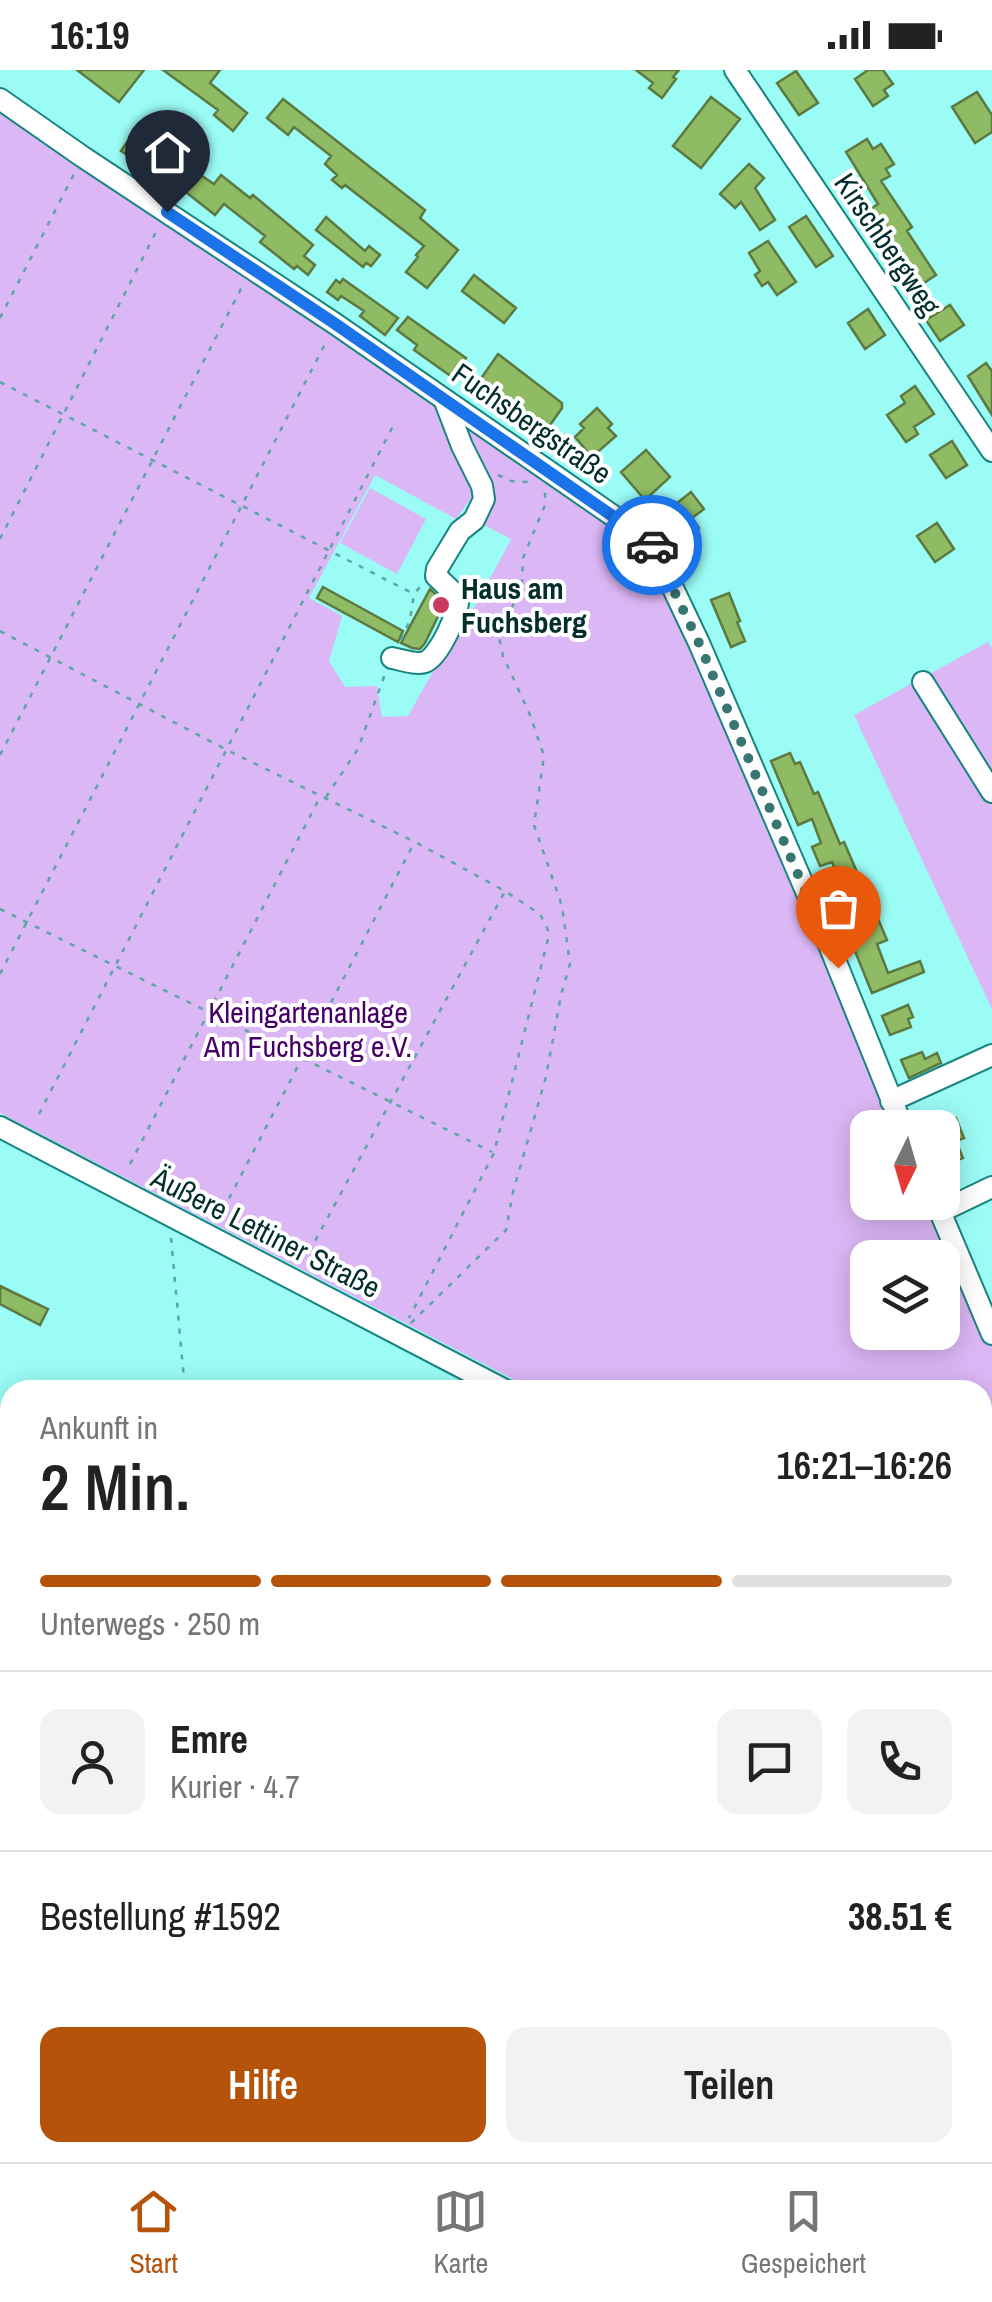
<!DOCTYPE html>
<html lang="de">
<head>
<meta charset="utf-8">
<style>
  body { margin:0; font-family:"Archivo Narrow",sans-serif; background:#f2f2f2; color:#222; height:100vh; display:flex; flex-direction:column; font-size:38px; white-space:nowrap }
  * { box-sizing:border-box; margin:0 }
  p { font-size:32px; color:#767676 }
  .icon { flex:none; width:55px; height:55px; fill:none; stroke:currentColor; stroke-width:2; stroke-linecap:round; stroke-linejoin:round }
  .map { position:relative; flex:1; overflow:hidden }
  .details { position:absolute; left:0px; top:1310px; width:992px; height:782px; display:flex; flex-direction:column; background:#fff; border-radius:30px 30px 0 0; box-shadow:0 5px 25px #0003 }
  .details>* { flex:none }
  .needle { width:65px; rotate:185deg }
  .buttons { position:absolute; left:850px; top:1040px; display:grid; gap:20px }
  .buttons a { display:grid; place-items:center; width:110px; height:110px; border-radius:20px; background:#fff; box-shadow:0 5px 25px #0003; font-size:50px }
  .pin { position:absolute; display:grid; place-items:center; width:85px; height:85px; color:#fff; margin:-102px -42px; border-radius:50% 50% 50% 0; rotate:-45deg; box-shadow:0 0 10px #0007 }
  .pin .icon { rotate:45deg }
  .courier { position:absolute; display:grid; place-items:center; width:100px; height:100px; margin:-50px; border:8px solid #1a73e8; border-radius:50%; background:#fff; color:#222; box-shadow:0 2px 12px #0007 }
  .headline em { font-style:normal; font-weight:600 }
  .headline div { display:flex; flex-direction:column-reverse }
  .headline { display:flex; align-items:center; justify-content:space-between; height:170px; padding:0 40px }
  h1 { font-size:65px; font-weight:600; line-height:75px }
  .bar { display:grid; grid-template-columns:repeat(4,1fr); gap:15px 10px; align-content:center; height:120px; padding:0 40px }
  .bar i { height:12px; border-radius:8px; background:#e0e0e0 }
  .bar .active { background:#b45309 }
  .bar p { grid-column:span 4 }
  .line { display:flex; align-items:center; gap:25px; padding:0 40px; border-top:2px solid #e0e0e0 }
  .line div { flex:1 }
  .round { display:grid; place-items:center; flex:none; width:105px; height:105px; border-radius:20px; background:#f2f2f2 }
  .button { display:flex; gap:20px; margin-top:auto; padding:20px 40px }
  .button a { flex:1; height:115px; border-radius:20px; background:#b45309; color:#fff; font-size:40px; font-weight:600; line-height:115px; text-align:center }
  .button a+a { background:#f2f2f2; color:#222 }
  .status { display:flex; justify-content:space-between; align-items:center; height:70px; padding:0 50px; background:#fff; direction:ltr }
  .status svg { height:28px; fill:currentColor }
  .menu { display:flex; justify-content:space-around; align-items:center; height:140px; border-top:2px solid #e0e0e0; background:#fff; font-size:28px; color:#767676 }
  .menu a { display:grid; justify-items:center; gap:5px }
  .menu .active { color:#b45309 }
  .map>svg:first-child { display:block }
</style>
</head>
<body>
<div class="status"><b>16:19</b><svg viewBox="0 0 49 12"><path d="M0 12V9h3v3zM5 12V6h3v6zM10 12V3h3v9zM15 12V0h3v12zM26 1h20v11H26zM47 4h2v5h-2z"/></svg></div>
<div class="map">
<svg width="992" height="2092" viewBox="0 0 992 2092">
  <rect width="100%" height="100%" fill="#9bfbf5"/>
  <path fill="#dcb7f6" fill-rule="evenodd" d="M0 41 161 152 651 472 903 1057 868 1058V1132L936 1133 992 1264V1565L982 1560V1320H534L0 1043ZM375 405 456 449 471 428 474 450 511 469 476 535 462 550 408 646 382 647 377 616 345 617 329 591 342 546 309 528ZM868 1188H942V1262H868Z
    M370 418 426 449 397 504 340 473Z
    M988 572 992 578V939L854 645Z
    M10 1332V1878L0 1874V1334Z
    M983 1565 992 1570V1979L985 1993 992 1983V2092H376L364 2083 982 2082Z
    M10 2055V2082H233L251 2092H5L6 2065Z"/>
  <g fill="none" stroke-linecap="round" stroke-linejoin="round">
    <path stroke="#3571a1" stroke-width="5" d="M0 1858 10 1862"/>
  </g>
  <path fill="#90bb65" stroke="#5c793f" stroke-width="2.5" d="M77 0H144L119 32Z
    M163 0H220L210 13 247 43 233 61 214 45 218 40Z
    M636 0H679L673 7 676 9 662 28 649 18 653 13Z
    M868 0H883L893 14 884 20 888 26 873 36 855 9Z
    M796 1 818 33 799 45 777 13Z
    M977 22 992 45V62L975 73 952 37Z
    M711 27 740 49 701 98 673 76Z
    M283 29 425 140 420 148 458 180 427 218 406 202 418 187 416 185 424 176 345 115 342 118 332 110 337 105 325 94 331 86 294 57 288 65 267 48Z
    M136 59 158 74 143 95 121 81Z
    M867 69 873 79 881 74 894 94 886 99 890 106 881 111 912 157 907 161 936 205 918 217 888 173 884 176 863 144 878 134 846 82Z
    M177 89 214 114 221 105 250 128 253 125 313 175 304 186 315 195 308 205 297 196 294 199 260 172 265 166 224 134 215 145 182 119 180 121 163 109Z
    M749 94 764 108 755 118 775 150 760 160 741 132 735 138 720 124Z
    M806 146 833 186 816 197 789 157Z
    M326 147 365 181 369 176 380 185 371 196 366 193 363 197 316 160Z
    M768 171 796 212 777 225 768 212 762 216 755 205 760 201 749 183Z
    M474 205 516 238 504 253 462 221Z
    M343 209 398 248 385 265 360 246 364 241 341 226 338 230 327 222 336 210 340 213Z
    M950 235 964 255 940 271 926 250Z
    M868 239 885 265 865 279 848 253Z
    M408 247 466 288 452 307 414 280 417 275 397 260Z
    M498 284 562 333V338L543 365 506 339 504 342 473 320Z
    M986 293 992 301V345L968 306Z
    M915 316 934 344 914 357 918 364 906 372 887 345 905 333 901 326Z
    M597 338 612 354 608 358 616 366 592 387 575 367 584 358 580 354Z
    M952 371 967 395 946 408 930 385Z
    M646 380 670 407 645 430 621 402Z
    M691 422 704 439 692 448 699 458 681 471 662 445Z
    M937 453 954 479 935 492 917 466Z
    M323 517 403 561 398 572 317 528Z
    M430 519 444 532 442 538 425 573 420 579 412 578 401 573Z
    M729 523 740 551 737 552 745 571 731 577 711 530Z
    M790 683 795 694 800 692 814 724 818 722 840 774 844 772 863 816 858 818 870 846 876 844 887 870 877 874 888 903 920 891 924 902 872 923 842 849 838 851 829 830 834 827 830 819 841 814 832 792 820 796 812 777 821 773 812 749 798 755 771 691Z
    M908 935 913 947 908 949 911 957 890 965 882 946Z
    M922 982 925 989 937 983 941 993 909 1008 901 990Z
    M956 1048 964 1068 956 1071 963 1088 942 1096V1053Z
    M0 1216 48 1239 40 1255 0 1234Z"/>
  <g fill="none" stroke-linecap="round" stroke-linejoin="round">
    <defs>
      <path id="minor" d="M735 0 992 381
        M0 29 83 87 334 253 651 472 699 573 825 865 903 1058
        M392 588C402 590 416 595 425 592 439 587 460 541 458 527L436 506 437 499 460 461 474 450 484 429 482 416 462 376 444 329
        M923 612 992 722
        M891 1031 992 985
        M0 1057 505 1320
        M936 1132 992 1264
        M940 1142 992 1117
        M982 1564 992 1569"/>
    </defs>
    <use href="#minor" stroke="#198581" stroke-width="24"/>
    <path stroke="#5ba6a1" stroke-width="2.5" stroke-dasharray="5 8" stroke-linecap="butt" d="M0 248 75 102
      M0 312 414 524
      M498 405 511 411 529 412
      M0 469 157 160
      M0 561 227 680 415 772 505 821 540 844 548 860V869L494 1083 409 1248
      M401 570 410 550 414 524 420 517
      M0 685 243 215
      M326 727 358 679 385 604
      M0 839 492 1082
      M0 904 325 274
      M39 1044 393 356
      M130 1094 320 727
      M223 1140 414 773
      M171 1168 185 1320
      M309 1182 504 823
      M411 1253 506 1160 513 1122 546 1007 561 925 570 894 562 836 534 755 544 686 530 645 503 586 499 567 522 515 523 488 545 435V422
      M0 1612 10 1616
      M982 1754 992 1745
      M259 2082 260 2092
      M360 2082 371 2092"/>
    <use href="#minor" stroke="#fff" stroke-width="20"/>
  </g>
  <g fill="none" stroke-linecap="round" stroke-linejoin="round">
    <path stroke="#387672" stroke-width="10" stroke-dasharray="0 18" d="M652 475 699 573 838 898"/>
    <path stroke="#1a73e8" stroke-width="12" d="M167 142 334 253 650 472 652 475"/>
  </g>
  <circle fill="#ca3a5d" stroke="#fff" stroke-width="4" cx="441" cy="535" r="10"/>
  <g text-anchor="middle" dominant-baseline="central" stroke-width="8" stroke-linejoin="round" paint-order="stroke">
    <g font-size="30" fill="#022e2c" stroke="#fff">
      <text transform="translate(888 174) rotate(56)">Kirschbergweg</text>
      <text transform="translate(532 353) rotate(35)">Fuchsbergstraße</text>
      <text transform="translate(266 1162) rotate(27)">Äußere Lettiner Straße</text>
    </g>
    <g font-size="30" font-weight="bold" fill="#022e2c" stroke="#fff" text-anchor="start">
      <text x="461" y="518">Haus am<tspan x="461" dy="34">Fuchsberg</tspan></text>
    </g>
    <g font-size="30" fill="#480067" stroke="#fff">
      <text x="308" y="942">Kleingartenanlage<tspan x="308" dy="34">Am Fuchsberg e.V.</tspan></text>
    </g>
  </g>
</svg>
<div class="buttons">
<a><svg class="needle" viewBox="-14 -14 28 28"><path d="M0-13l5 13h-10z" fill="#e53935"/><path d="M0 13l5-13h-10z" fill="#767676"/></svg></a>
<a><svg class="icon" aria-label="layers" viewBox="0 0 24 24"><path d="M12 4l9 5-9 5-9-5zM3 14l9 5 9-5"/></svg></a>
</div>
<div class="pin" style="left:838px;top:898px;background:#ea580c"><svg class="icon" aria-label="bag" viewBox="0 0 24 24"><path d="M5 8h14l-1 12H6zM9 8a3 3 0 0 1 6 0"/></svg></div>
<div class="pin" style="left:167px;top:142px;background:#1f2937"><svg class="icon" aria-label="home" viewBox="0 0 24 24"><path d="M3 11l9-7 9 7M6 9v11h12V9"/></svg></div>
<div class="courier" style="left:652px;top:475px"><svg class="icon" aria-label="car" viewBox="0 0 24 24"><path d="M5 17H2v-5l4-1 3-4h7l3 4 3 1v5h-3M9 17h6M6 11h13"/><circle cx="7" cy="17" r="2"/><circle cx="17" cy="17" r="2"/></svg></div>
<section class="details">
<div class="headline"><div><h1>2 Min.</h1><p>Ankunft in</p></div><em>16:21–16:26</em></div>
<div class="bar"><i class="active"></i><i class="active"></i><i class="active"></i><i></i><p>Unterwegs · 250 m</p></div>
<div class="line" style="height:180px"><a class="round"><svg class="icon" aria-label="person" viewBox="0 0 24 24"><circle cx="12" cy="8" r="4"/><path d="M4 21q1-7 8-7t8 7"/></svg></a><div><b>Emre</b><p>Kurier · 4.7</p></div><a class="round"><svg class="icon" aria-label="chat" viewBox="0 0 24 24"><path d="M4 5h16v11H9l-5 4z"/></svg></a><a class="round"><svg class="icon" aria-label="phone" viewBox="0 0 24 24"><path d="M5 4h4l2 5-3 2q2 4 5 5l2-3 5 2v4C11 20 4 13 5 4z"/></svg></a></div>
<div class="line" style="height:130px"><div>Bestellung #1592</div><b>38.51 €</b></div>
<div class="button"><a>Hilfe</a><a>Teilen</a></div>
</section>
</div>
<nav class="menu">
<a class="active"><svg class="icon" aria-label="home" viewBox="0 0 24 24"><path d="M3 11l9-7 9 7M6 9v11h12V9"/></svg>Start</a>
<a><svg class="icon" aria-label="map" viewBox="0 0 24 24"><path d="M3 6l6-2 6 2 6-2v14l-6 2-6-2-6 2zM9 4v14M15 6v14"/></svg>Karte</a>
<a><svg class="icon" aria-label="saved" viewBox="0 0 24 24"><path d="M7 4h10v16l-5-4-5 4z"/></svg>Gespeichert</a>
</nav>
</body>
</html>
